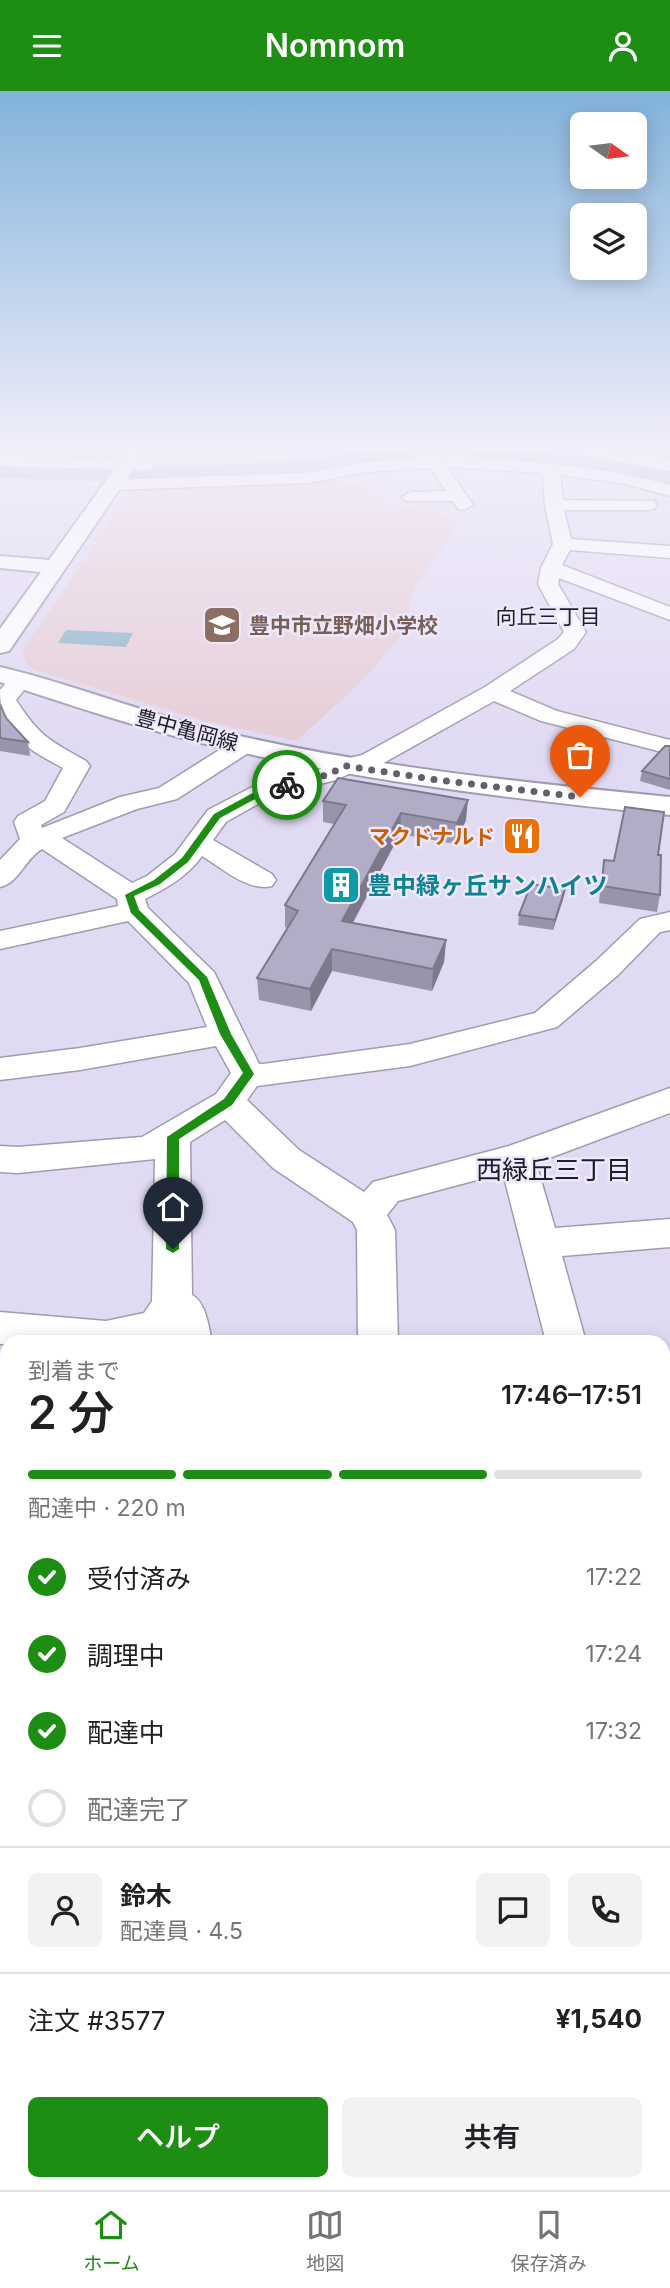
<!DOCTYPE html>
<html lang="ja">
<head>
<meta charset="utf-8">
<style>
  body { margin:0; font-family:Inter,"Noto Sans JP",sans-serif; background:#f2f2f2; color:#202124; height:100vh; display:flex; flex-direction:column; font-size:26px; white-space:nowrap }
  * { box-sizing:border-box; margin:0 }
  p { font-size:23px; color:#757577 }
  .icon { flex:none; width:38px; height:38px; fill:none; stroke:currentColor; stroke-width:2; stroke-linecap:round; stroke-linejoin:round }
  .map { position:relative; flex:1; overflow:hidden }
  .details { position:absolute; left:0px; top:1244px; width:670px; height:856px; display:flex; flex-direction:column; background:#fff; border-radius:21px 21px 0 0; box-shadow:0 4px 18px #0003 }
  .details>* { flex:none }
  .needle { width:46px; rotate:104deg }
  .tools { position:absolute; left:570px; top:21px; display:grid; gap:14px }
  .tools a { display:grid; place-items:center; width:77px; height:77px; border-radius:10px; background:#fff; box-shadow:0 4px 18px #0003; font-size:35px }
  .pin { position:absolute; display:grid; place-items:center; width:60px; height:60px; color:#fff; margin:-72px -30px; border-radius:50% 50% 50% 0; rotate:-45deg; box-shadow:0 0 7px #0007 }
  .pin .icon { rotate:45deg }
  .courier { position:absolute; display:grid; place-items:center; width:70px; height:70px; margin:-35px; border:5px solid #1d8d13; border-radius:50%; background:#fff; color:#222; box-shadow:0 2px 9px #0007 }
  .overview em { font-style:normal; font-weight:600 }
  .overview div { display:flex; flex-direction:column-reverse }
  .overview { display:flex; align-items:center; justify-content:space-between; height:119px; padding:0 28px }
  h1 { font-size:46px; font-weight:600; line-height:52px }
  .bar { display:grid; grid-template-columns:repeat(4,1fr); gap:10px 7px; align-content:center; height:84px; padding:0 28px }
  .bar i { height:9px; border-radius:5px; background:#e0e0e0 }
  .bar .on { background:#1d8d13 }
  .bar p { grid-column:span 4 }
  .line { display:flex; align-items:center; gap:18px; padding:0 28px; border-top:2px solid #e0e0e0 }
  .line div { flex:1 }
  .round { display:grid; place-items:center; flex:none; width:74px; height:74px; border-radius:10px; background:#f2f2f2 }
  ol { padding:0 28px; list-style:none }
  li { display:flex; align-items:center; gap:21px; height:77px }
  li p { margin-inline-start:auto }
  li .icon { padding:7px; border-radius:50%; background:#1d8d13; color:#fff; stroke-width:4 }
  li:last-child { color:#757577 }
  li i { width:38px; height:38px; border:4px solid #e0e0e0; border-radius:50% }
  .button { display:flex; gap:14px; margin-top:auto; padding:14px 28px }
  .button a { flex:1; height:80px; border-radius:10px; background:#1d8d13; color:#fff; font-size:28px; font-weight:600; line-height:80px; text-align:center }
  .button a+a { background:#f2f2f2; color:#202124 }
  header { display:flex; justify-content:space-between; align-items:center; height:91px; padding:0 28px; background:#1d8d13; color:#fff; font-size:32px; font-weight:600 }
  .dock { display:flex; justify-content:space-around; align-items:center; height:98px; border-top:2px solid #e0e0e0; background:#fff; font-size:19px; color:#757577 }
  .dock a { display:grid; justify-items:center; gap:4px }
  .dock .on { color:#1d8d13 }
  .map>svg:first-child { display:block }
</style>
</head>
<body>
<header><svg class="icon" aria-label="menu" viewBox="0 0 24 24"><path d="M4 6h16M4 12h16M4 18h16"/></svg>Nomnom<svg class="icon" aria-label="person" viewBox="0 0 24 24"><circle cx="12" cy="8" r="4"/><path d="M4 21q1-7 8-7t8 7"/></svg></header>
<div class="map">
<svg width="670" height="2099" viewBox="0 0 670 2099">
  <rect width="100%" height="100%" fill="#e1daf3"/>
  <path fill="#e6cdd6" d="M321 388 355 393 393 415 439 422 454 429 458 435 415 495 403 543 359 593 296 650 202 629 35 579 27 573 22 560 133 397 239 396Z"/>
  <path fill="#8ab2c8" d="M66 539 133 542 126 556 58 552Z"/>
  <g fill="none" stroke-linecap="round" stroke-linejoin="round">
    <path fill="#8ab2c8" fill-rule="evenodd" d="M405 355H533L584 362 670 381V397C595 379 517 362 439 367 386 370 334 382 281 386 188 392 94 391 0 387V371C100 375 200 377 299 369 335 366 370 359 405 355Z"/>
    <defs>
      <path id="minor" d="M419 358 440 366 458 365C530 371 600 375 670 394V405L622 392 560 384 563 409 654 410 657 414 654 418 648 419H564L571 448 670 455V467L570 459 562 474 670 516V529L559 487 558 493 586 541 574 558 510 600 557 620 670 649V663L541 630 494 610 380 674 355 680 336 689 272 705 226 731 213 749 272 783 276 789 272 795C248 801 222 777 202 765 188 785 167 797 145 808L148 817 214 881 259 973H263L410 953 535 922 596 870 640 828 670 821V839L660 841 618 884 557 936 410 975 257 995 247 1009 299 1059 364 1101 373 1091 509 1055 670 997V1022L536 1072 555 1137 670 1128V1156L562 1165 586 1251H546L503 1082 398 1110 387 1124 395 1139 398 1251H358L357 1139 353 1131 273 1077 225 1029 190 1051 192 1204C206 1211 209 1237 212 1251H172L171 1247 160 1251 0 1253V1221L106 1230 144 1222 152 1210 155 1068 18 1082 0 1081V1055L18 1056 142 1046 216 1003 231 982 216 955 80 979 0 989V967L80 957 207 936 189 892 128 830 0 858V840L118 815 117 808 42 758C25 768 19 792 0 796V769L20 748 14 731 18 725 45 710 63 677C27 657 0 645 0 599L13 584H29L32 589 16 609C40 646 49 649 86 670L90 675 64 721 41 734 42 737 120 706 159 697 235 649 244 647 253 649 256 654 253 659 177 708 137 718 62 747 132 792 147 785 175 763 208 719 254 695 318 679 337 670 362 664 485 596 558 548 564 541 538 493 541 477 553 453 545 414 543 382 447 376 473 414 464 419 458 418 453 410H405L402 406 411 401 446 400 431 377 366 381 307 392 113 399 104 394 113 389 307 382 366 371 416 368 411 363Z
        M0 365 148 369 157 374 148 379 0 375Z
        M663 1594 670 1597V1670L663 1668Z
        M272 2093H345L347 2099H274Z"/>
      <path id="tertiary" d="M131 355H149L9 560 0 562V538L41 481 0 477V465L49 469Z
        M503 355H587L670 368V380L580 364 512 360Z
        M0 1805 7 1807V1869L0 1867Z
        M663 2048 670 2050V2099H636L633 2093H663Z"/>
      <path id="primary" d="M0 576C72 593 141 621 214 639 363 675 517 691 670 706V724C517 708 364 691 214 655 141 638 71 614 0 591Z"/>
    </defs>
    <use href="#minor" stroke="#a19ab1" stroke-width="3"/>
    <use href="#tertiary" stroke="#a19ab1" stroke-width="4"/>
    <use href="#primary" stroke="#a19ab1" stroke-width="4"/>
    <use href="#minor" fill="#fff" fill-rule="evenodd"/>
    <use href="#tertiary" fill="#fff" fill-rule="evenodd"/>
    <use href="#primary" fill="#fff" fill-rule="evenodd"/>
  </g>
  <path fill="#9895aa" d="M0 613 6 627 28 651 30 665 0 660Z
    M670 655V699L640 690 642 680Z
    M323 710 466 729 455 753 400 743 353 832 446 849 444 871 432 900 332 880 311 920 259 909 257 887 287 837 285 836V814L334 733 323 731Z
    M658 764 660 804 657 821 599 812 601 786 604 769 614 770Z
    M565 798 563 808 553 839 518 834 519 824Z"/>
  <path fill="#7c798b" d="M468 709 466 729 455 753 457 732Z
    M401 722 400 743 342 851V830Z
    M565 798 563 808 553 839 555 829Z
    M446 849 444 871 432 900 433 878Z
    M332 858V880L311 920 310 898Z"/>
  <path fill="#b1adc6" stroke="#7c798b" stroke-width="2" d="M0 613 6 627 28 651 0 647Z
    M665 655H670V688L642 680Z
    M338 687 468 709 457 732 401 722 342 830 446 849 433 878 332 858 310 898 257 887 298 820 285 814 346 714 323 710Z
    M625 716 664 721 658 764H661L660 804 602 795 604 769 614 770Z
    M531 793 565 798 555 829 519 824Z"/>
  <linearGradient id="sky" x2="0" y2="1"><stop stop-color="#82b3db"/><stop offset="0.55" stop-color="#f2eefa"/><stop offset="1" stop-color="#f2eefa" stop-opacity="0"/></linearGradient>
  <rect width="670" height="649" fill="url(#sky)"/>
  <path fill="#1d8d13" d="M287 691 290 696 266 702 220 727 188 771 160 793 134 805 139 819 207 886 231 943 254 983 232 1014 179 1048V1158L173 1162 166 1158 167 1046 224 1008 243 982 220 943 199 889 131 822 125 804 154 789 182 767 214 723 260 698Z"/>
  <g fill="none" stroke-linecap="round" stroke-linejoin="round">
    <path stroke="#635f6e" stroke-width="7" stroke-dasharray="0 12.6" d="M287 694 327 684 346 675 438 689 580 706"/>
  </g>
  <defs>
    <symbol id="school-square" viewBox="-11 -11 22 22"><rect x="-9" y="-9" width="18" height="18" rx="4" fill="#8d6e63" stroke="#eee8fd"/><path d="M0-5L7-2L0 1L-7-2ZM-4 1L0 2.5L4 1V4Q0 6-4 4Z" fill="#fff"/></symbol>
    <symbol id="restaurant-square" viewBox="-11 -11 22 22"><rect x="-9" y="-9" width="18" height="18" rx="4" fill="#e8710a" stroke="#eee8fd"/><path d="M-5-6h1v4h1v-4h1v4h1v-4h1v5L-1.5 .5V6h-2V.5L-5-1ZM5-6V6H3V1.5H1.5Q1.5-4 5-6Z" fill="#fff"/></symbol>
    <symbol id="building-square" viewBox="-11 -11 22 22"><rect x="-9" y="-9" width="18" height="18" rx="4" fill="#0f9aa8" stroke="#eee8fd"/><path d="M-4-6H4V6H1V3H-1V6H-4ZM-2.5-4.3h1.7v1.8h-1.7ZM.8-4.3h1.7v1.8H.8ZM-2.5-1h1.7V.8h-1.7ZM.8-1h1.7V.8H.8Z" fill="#fff"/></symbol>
  </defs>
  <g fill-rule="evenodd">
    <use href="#school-square" x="200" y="512" width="44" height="44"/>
    <use href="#restaurant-square" x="500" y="723" width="44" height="44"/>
    <use href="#building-square" x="319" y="772" width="44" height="44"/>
  </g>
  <g text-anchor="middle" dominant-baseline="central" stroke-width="5" stroke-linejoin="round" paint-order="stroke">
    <g font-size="21" fill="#1f1d26" stroke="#eee8fd">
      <text x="548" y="525">向丘三丁目</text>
    </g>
    <g font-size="21" font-weight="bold" fill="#785e54" stroke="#eee8fd" text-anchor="start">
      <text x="249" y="534">豊中市立野畑小学校</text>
    </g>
    <g font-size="21" fill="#1f1d26" stroke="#eee8fd">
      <text transform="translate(187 639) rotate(15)">豊中亀岡線</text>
    </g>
    <g font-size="21" font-weight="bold" fill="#c56008" stroke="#eee8fd" text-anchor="end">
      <text x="495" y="745">マクドナルド</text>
    </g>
    <g font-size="24" font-weight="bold" fill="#0d838f" stroke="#eee8fd" text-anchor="start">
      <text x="368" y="794">豊中緑ヶ丘サンハイツ</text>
    </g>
    <g font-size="26" fill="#1f1d26" stroke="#eee8fd">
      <text x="554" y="1078">西緑丘三丁目</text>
    </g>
  </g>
</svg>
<div class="tools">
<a><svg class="needle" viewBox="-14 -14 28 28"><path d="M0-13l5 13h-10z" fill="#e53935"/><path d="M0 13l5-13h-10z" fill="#757577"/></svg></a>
<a><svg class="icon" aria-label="layers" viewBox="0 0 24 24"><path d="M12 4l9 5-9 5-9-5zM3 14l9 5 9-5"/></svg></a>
</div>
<div class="pin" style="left:580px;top:706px;background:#ea580c"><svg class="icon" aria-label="bag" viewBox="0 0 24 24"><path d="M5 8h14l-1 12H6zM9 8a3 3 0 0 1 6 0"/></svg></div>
<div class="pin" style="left:173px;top:1158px;background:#1f2937"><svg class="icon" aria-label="home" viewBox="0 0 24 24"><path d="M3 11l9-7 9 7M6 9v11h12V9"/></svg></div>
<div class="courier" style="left:287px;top:694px"><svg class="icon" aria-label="bike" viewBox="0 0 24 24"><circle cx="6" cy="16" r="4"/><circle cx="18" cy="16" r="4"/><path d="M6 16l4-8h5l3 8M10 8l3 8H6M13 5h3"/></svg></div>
<section class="details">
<div class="overview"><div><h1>2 分</h1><p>到着まで</p></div><em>17:46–17:51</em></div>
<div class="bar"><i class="on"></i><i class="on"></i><i class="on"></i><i></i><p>配達中 · 220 m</p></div>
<ol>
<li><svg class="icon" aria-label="check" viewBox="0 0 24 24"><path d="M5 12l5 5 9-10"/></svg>受付済み<p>17:22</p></li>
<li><svg class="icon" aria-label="check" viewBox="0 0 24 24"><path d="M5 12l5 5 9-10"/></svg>調理中<p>17:24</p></li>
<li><svg class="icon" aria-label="check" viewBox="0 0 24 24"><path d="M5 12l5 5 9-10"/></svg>配達中<p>17:32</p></li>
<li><i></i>配達完了</li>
</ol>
<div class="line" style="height:126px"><a class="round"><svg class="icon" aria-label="person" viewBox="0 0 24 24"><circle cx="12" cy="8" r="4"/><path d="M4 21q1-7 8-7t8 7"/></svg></a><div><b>鈴木</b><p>配達員 · 4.5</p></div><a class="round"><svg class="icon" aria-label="chat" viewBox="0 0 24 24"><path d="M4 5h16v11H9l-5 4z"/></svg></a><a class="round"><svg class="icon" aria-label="phone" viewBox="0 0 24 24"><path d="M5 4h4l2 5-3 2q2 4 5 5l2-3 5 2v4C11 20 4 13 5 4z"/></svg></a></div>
<div class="line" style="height:91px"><div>注文 #3577</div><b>¥1,540</b></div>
<div class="button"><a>ヘルプ</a><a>共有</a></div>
</section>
</div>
<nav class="dock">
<a class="on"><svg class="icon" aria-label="home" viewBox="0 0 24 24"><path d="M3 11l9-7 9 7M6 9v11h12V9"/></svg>ホーム</a>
<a><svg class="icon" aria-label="map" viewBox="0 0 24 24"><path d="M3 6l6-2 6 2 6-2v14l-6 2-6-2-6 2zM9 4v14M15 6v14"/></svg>地図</a>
<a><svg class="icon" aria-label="saved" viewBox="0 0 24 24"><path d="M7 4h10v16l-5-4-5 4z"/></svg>保存済み</a>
</nav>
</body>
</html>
